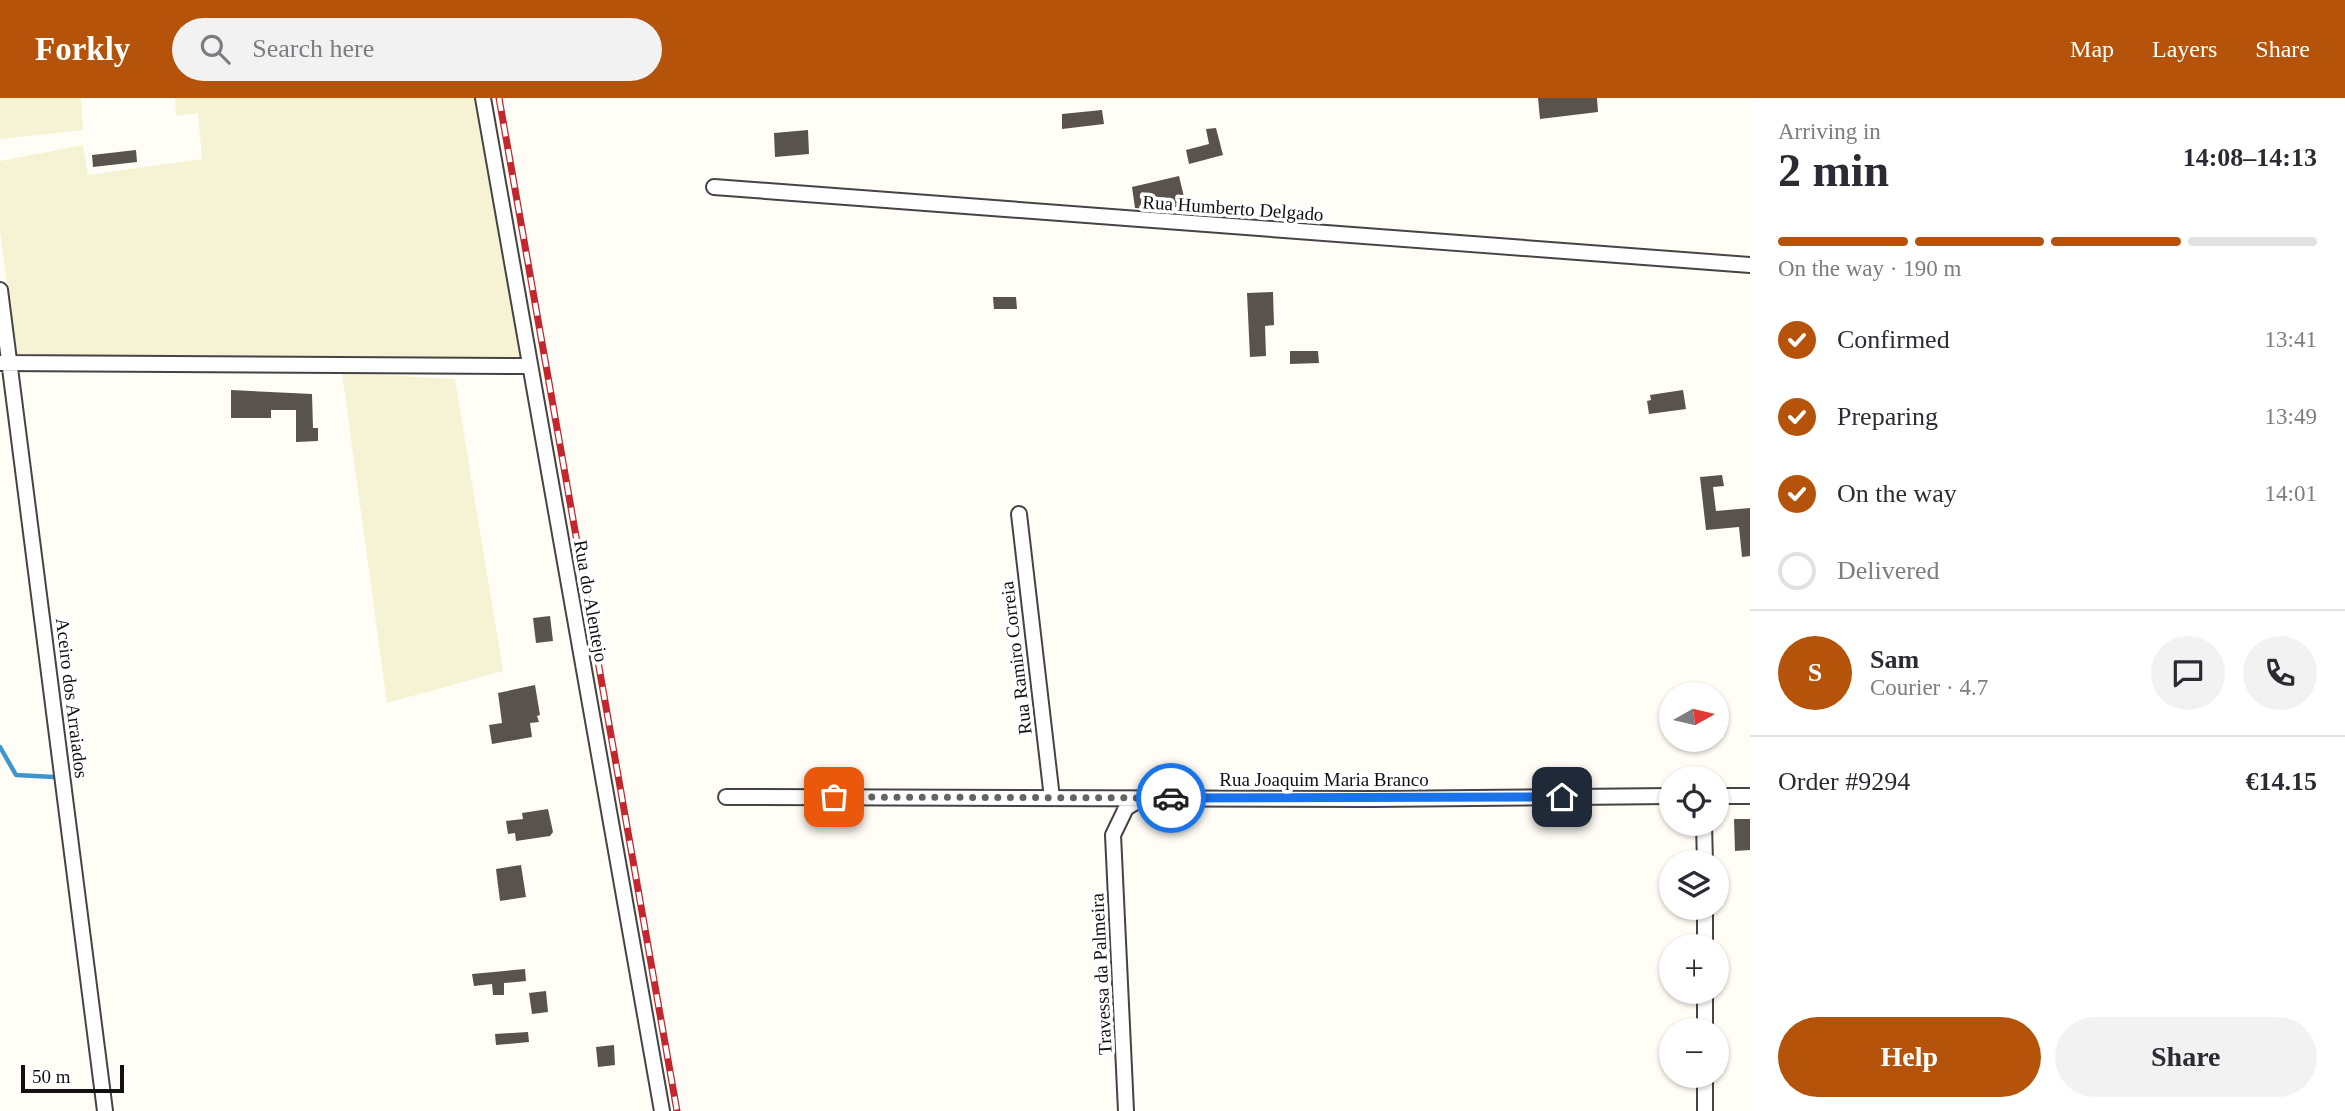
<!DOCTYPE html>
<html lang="en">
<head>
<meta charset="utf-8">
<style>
  body { margin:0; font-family:"Times New Roman",serif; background:#f2f2f3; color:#2b2b33; height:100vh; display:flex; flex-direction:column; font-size:26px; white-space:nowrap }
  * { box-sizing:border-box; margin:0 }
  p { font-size:23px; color:#7c7c81 }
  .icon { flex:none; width:38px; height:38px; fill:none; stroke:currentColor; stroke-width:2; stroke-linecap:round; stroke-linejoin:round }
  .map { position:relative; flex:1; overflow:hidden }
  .panel { display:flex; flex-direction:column; background:#fff; width:595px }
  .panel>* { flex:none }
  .needle { width:46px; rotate:82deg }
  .tools { position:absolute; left:1659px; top:584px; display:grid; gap:14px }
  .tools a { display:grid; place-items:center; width:70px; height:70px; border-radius:50%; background:#fff; box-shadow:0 2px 5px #0004; font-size:35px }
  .scale { position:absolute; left:21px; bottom:18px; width:103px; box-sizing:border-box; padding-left:7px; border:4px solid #111; border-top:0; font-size:19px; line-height:24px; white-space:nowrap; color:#111; -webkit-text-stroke:5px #fff; paint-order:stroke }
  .pin { position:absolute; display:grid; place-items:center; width:60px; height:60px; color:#fff; margin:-30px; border-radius:14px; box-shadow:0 4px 10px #0006 }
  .courier { position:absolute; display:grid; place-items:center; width:70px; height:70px; margin:-35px; border:5px solid #1a73e8; border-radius:50%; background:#fff; color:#222; box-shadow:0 2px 9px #0007 }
  .summary em { font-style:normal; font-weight:600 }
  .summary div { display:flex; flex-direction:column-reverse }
  .summary { display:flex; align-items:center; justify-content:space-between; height:119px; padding:0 28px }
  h1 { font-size:46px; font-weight:600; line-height:52px }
  .bar { display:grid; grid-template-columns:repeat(4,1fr); gap:10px 7px; align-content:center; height:84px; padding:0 28px }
  .bar i { height:9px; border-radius:5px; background:#e1e1e2 }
  .bar .current { background:#b45309 }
  .bar p { grid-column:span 4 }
  .line { display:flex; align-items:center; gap:18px; padding:0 28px; border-top:2px solid #e1e1e2 }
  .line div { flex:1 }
  .round { display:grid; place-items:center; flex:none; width:74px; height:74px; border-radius:37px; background:#f2f2f3 }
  ol { padding:0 28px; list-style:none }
  li { display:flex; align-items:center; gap:21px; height:77px }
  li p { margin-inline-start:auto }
  li .icon { padding:7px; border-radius:50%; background:#b45309; color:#fff; stroke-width:4 }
  li:last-child { color:#7c7c81 }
  li i { width:38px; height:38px; border:4px solid #e1e1e2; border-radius:50% }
  .primary-button { display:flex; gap:14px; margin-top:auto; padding:14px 28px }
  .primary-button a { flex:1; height:80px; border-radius:42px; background:#b45309; color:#fff; font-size:28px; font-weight:600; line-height:80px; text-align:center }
  .primary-button a+a { background:#f2f2f3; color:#2b2b33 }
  header { display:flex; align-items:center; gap:42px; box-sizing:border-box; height:98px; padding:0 35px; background:#b45309; color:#fff }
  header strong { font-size:33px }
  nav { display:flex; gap:38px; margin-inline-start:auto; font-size:24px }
  .search { width:490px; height:63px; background:#f2f2f3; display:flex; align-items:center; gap:18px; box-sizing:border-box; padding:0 24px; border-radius:38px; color:#7c7c81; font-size:26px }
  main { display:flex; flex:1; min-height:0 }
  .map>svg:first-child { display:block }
</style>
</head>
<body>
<header>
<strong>Forkly</strong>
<div class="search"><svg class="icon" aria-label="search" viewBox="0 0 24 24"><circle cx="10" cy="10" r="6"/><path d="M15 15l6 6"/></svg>Search here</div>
<nav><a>Map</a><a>Layers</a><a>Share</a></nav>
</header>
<main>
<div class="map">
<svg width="1750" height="1013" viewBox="0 0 1750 1013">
  <rect width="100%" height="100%" fill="#fffdf5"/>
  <path fill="#f6f3d4" d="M0 0H81L83 32 0 41Z
    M175 0H477L523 263 17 260 0 134V63L83 47 88 77 202 61 198 15 176 18Z
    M342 275 455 281 503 573 387 605Z"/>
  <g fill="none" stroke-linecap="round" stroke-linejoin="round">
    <path stroke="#3f96cf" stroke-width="4.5" d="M0 649 16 677 54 679"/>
  </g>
  <path fill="#5a524d" d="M1538 0H1597L1598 14 1540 21Z
    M1102 12 1104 26 1062 31V16Z
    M1216 30 1223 57 1189 66 1186 52 1209 46 1206 31Z
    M808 32 809 56 775 59 774 35Z
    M136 52 137 64 93 69 92 57Z
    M1179 78 1186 107 1165 112 1135 110 1132 89Z
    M1273 194 1274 227 1265 228 1266 258 1250 259 1247 195Z
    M993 199H1016L1017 211H994Z
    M1290 253H1318L1319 265 1290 266Z
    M231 292 312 296 313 330H318V343L296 344V312H271V320H231Z
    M1683 292 1686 311 1649 316 1647 303 1651 302 1650 297Z
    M1722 377 1724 388 1713 389 1716 413 1750 410V458L1742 459 1739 429 1706 432 1700 379Z
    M550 518 553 543 536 545 533 520Z
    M535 587 540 617 537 618 539 624 530 625 532 639 492 646 489 627 502 625 498 595Z
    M548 711 553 734 550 738 516 743 515 735 508 736 506 723 523 721 522 715Z
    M1734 721H1750V752L1735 753Z
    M521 767 526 799 500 803 496 771Z
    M525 871 526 883 504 885V897H493L492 886 474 888 472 876Z
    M546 893 548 914 532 916 529 895Z
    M528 934 529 944 496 947 495 936Z
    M614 947 615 967 598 969 596 949Z"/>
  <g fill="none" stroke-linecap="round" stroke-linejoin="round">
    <defs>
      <path id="minor" d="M483 0 662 1013
        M714 89 1750 167
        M0 192 105 1013
        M1 265 530 268
        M1019 416 1052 700
        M1717 698H1750
        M726 699 1372 701 1671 698
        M1704 726 1705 765
        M1705 810V849
        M1705 933V894
        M1126 1013 1113 737 1126 710 1141 701
        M1705 1013V978"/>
    </defs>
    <use href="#minor" stroke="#444" stroke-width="18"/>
    <use href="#minor" stroke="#fff" stroke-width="14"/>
    <defs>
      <path id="rail" d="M499 0 677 1013"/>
    </defs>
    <use href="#rail" stroke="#c4262e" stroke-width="7"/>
    <use href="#rail" stroke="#fff" stroke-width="4.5" stroke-dasharray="13" stroke-linecap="butt"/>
  </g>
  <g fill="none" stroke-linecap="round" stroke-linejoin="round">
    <path stroke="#646461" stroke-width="7" stroke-dasharray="0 12.6" d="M834 699 1171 700"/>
    <path stroke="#1a73e8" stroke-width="9" d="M1171 700 1562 699"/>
  </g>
  <g text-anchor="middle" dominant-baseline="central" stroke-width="7" stroke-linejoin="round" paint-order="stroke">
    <g font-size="19" fill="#111" stroke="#fff">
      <text transform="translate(1233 110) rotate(4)">Rua Humberto Delgado</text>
      <text transform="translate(591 503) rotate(80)">Rua do Alentejo</text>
      <text transform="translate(1016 560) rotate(-97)">Rua Ramiro Correia</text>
      <text transform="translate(72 600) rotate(83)">Aceiro dos Arraiados</text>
      <text x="1324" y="681">Rua Joaquim Maria Branco</text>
      <text transform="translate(1101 876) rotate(-93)">Travessa da Palmeira</text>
    </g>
  </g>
</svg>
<div class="tools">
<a><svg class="needle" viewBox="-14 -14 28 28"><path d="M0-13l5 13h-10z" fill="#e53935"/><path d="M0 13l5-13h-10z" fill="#7c7c81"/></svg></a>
<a><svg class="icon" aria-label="locate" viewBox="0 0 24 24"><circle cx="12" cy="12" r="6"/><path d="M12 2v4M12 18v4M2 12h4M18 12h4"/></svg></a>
<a><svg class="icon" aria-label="layers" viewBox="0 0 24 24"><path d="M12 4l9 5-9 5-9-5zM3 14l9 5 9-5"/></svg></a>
<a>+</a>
<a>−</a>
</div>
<div class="scale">50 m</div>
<div class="pin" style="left:834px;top:699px;background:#ea580c"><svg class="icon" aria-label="bag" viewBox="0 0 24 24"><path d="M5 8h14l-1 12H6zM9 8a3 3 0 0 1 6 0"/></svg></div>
<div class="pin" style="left:1562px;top:699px;background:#1f2937"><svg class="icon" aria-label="home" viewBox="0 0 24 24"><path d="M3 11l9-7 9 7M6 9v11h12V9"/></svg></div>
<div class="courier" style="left:1171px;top:700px"><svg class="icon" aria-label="car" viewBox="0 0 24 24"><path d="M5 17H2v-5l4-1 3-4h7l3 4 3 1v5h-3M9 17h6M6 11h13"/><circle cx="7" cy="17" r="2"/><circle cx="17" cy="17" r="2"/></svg></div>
</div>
<section class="panel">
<div class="summary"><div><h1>2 min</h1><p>Arriving in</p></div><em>14:08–14:13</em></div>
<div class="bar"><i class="current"></i><i class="current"></i><i class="current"></i><i></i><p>On the way · 190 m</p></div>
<ol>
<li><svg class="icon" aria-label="check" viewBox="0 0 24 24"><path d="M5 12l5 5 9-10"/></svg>Confirmed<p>13:41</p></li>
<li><svg class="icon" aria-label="check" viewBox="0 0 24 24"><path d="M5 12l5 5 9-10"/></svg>Preparing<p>13:49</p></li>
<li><svg class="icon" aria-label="check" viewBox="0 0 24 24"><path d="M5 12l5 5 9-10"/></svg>On the way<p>14:01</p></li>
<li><i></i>Delivered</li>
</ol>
<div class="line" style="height:126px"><b class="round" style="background:#b45309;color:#fff">S</b><div><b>Sam</b><p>Courier · 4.7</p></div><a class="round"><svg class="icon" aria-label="chat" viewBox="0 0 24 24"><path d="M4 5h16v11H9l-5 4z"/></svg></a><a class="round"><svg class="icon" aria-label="phone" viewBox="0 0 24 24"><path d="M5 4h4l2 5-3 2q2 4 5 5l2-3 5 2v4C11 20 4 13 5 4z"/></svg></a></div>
<div class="line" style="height:91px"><div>Order #9294</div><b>€14.15</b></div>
<div class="primary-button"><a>Help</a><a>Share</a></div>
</section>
</main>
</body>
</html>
